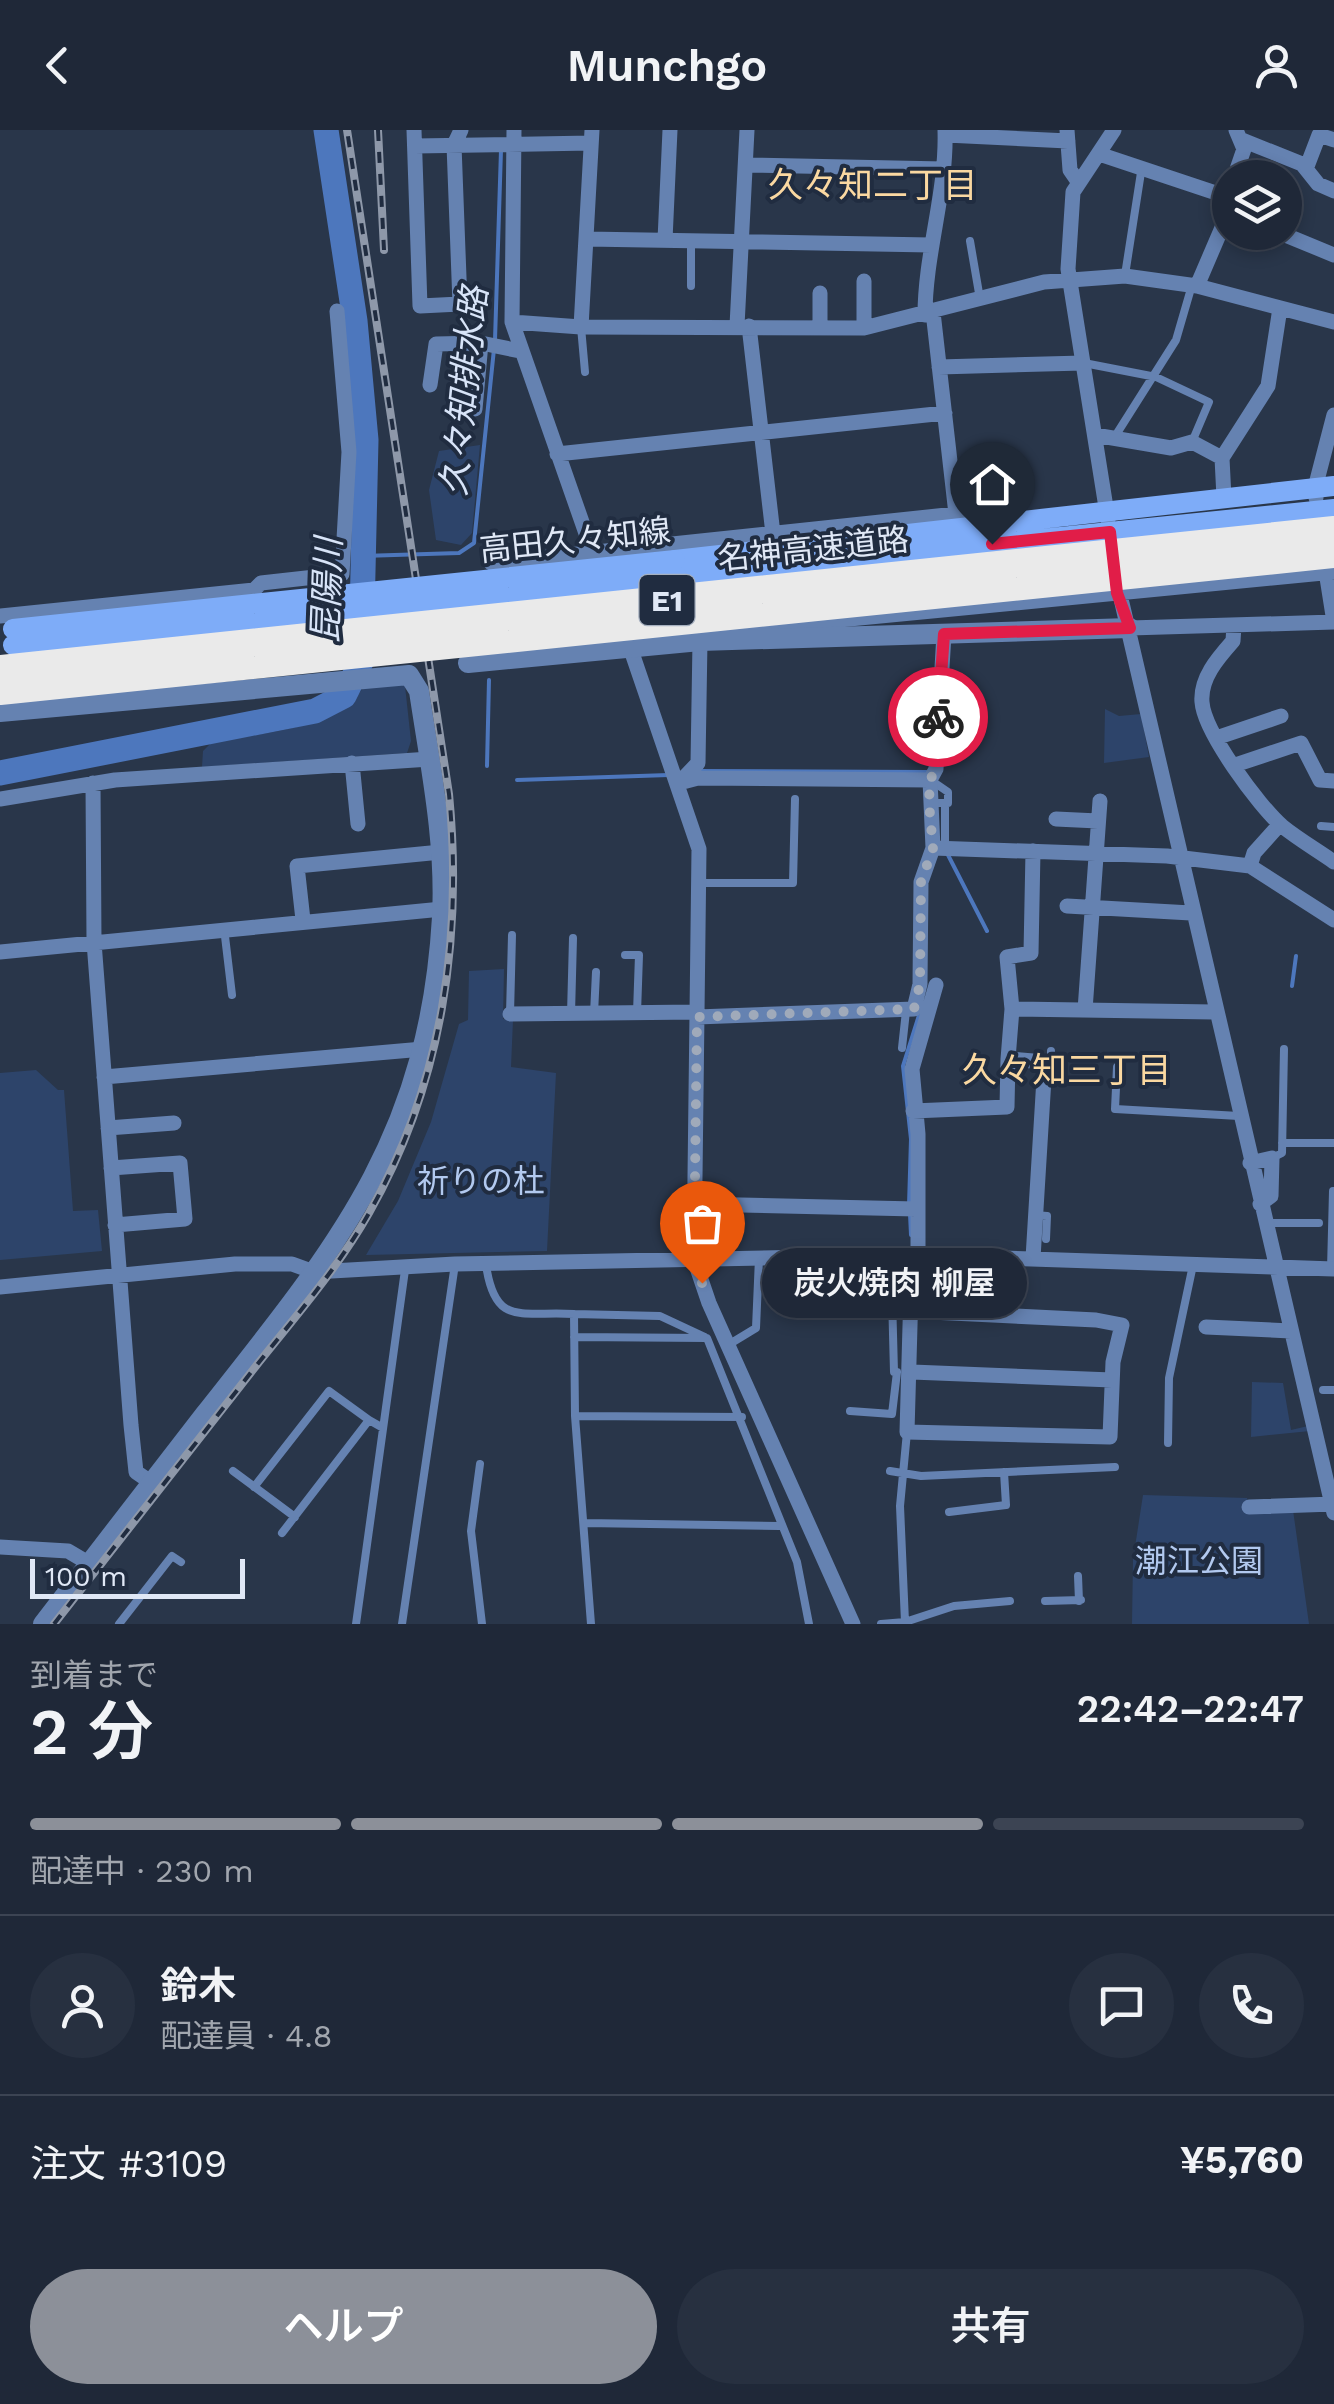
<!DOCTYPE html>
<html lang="ja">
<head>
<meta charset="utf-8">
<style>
  body { margin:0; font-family:"Work Sans","Noto Sans JP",sans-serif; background:#273040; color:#f1f3f6; height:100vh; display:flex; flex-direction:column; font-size:38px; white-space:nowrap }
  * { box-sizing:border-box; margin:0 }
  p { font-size:32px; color:#a1a6ae }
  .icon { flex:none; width:55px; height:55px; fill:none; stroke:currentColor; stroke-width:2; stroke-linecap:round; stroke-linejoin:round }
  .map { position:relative; height:1494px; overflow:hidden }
  .sheet { display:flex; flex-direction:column; background:#1f2838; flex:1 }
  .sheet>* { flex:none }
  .buttons { position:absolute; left:1212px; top:30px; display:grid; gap:20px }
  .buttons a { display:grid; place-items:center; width:90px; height:90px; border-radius:50%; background:#1f2838; box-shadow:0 5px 15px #0003,0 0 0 2px #3c4453; font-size:50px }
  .scale { position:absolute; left:30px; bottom:25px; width:215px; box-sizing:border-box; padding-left:10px; border:5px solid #e0e8f6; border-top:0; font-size:28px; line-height:35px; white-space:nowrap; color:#e0e8f6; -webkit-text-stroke:8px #202c40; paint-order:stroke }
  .pin { position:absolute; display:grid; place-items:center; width:85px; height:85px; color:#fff; margin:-102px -42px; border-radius:50% 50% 50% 0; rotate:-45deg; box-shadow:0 0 10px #0007 }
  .pin .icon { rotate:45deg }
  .courier { position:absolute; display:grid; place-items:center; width:100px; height:100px; margin:-50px; border:8px solid #e11d48; border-radius:50%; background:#fff; color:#222; box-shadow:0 2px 12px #0007 }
  .bubble { position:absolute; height:70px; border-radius:35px; background:#1f2838; box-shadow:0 5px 15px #0003,0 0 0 2px #3c4453; font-size:32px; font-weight:600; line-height:70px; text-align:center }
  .summary em { font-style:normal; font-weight:600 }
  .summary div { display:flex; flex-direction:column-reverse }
  .summary { display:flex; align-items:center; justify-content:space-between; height:170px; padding:0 30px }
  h1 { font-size:65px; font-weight:600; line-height:75px }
  .bar { display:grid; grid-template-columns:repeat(4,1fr); gap:15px 10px; align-content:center; height:120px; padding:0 30px }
  .bar i { height:12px; border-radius:8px; background:#3c4453 }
  .bar .current { background:#8c9099 }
  .bar p { grid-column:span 4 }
  .line { display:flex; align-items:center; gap:25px; padding:0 30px; border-top:2px solid #3c4453 }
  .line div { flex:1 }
  .round { display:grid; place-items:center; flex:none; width:105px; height:105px; border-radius:52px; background:#273040 }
  .action { display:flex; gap:20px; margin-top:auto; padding:20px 30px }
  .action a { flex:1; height:115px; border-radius:60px; background:#8c9099; color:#fff; font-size:40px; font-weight:600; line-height:115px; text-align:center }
  .action a+a { background:#273040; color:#f1f3f6 }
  header { display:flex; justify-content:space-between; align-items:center; height:130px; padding:0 30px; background:#1f2838; font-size:45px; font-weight:600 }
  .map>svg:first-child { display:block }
</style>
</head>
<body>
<header><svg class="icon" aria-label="back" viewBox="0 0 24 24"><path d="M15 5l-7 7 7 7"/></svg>Munchgo<svg class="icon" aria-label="person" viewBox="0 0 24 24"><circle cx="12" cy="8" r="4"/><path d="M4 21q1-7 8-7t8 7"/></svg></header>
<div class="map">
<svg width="1334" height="1494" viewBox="0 0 1334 1494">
  <rect width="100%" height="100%" fill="#29364a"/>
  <path fill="#2d446a" d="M480 315 472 403 461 415 436 410 429 360 439 321Z
    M397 551 405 556 411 611 407 623 202 637 203 621 212 612C266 602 334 601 368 552Z
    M1105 579 1119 586 1141 584 1149 627 1104 633Z
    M504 839 503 889 513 890 511 937 556 943 547 1121 366 1125 398 1071 431 992 459 894 468 890 469 841Z
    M36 940 58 960H64L73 1081 98 1080 102 1121 0 1130V943Z
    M1252 1252 1283 1253 1291 1300 1308 1296 1310 1301 1251 1307Z
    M1143 1365 1247 1368 1251 1381 1293 1380 1309 1494H1132L1133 1430Z"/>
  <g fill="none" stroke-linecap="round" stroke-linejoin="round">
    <path stroke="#4d77bd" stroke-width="4" d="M495 210 501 20
      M362 426 459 423 474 413 494 219
      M487 636 489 550
      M697 641 928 642
      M517 650 669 645
      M947 723 987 801
      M1292 856 1296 826
      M909 1075 911 1009 903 936 920 882
      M910 1084 911 1105"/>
    <path stroke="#4d77bd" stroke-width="25" d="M326 0 355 191 366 310 362 485
      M0 643 315 581 344 566 362 530"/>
    <path stroke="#6582b1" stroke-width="8" d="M691 111V156
      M970 111 980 169
      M1125 145 1142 36
      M581 197 585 242
      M1084 233 1156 247 1209 272 1192 312
      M1114 308 1176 210 1192 155
      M929 673H948V662L932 651
      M1321 696 1334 697
      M945 718V673
      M698 753H793L795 669
      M224 798 232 865
      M625 825H639L637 883
      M510 884 512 805
      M571 884 573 808
      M594 884 596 842
      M902 918 906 881
      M1051 932V921
      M1117 937 1115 979 1239 986
      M1282 1013H1334
      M1272 1028 1282 1023 1284 919
      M1035 1085 1047 1086 1046 1109
      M1264 1093H1319
      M869 1127 870 1156 883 1157 892 1166 894 1242
      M486 1135C495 1197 520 1181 574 1184L575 1286 591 1494
      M1331 1139 1333 1061
      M574 1184 660 1186 705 1207
      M574 1207 707 1208 797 1432 809 1494
      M728 1215 756 1198 759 1128
      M1323 1260H1334
      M850 1281 892 1284 897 1242
      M575 1286 742 1287
      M1168 1313 1169 1248 1193 1135
      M480 1334 471 1401 482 1494
      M233 1341 295 1387
      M890 1341 921 1346 1115 1337
      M254 1357 329 1261 369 1290
      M949 1382 1006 1375 1004 1342
      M585 1393 779 1396
      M282 1403 369 1290 383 1298
      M1078 1446 1079 1471
      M1045 1471 1081 1470
      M905 1492 954 1476 1010 1471
      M119 1494 172 1426 181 1432
      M356 1494 405 1140
      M402 1494 455 1134
      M881 1494 905 1492 900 1376 907 1302"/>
    <path stroke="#6582b1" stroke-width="15" d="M414 0 420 176 460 174 454 15 461 0
      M514 0 512 192 596 432
      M1067 0 1070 40 1079 53
      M946 5 1068 11
      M1242 10 1302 34 1318 54 1334 61
      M415 16 591 13
      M1099 24 1228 67
      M746 35 944 39
      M1306 39 1319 5 1334 10
      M1234 48 1244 19 1236 0
      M1278 102 1334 125
      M587 109 931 115
      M665 110 670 0
      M864 151V198
      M1197 156 1230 79
      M820 163V197
      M933 182 956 384
      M925 185C925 123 947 63 945 0
      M512 192 581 197 864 198 1044 152 1125 146 1197 156 1334 192
      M737 196 747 0
      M749 196 773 404
      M581 197 592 0
      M939 237 1083 233
      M430 255 436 214 481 213
      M475 279 481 213 520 221
      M1095 305 1171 318 1192 312 1222 328
      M557 324 945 283
      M1224 368 1222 328 1268 256 1280 178
      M1316 368 1315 358 1334 285
      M1108 390 1068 139 1073 62 1114 0
      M491 433 956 384 1002 387
      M1115 443 1334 1383
      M0 486 254 460 261 453 342 444 349 322 337 181
      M1234 495 1233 511C1218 528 1200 548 1202 572 1204 602 1259 676 1282 696 1298 709 1317 720 1334 732
      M1130 498 1334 492 1325 435
      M726 501 1334 442
      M630 517 699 719 694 1129 709 1173 853 1494
      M1216 608 1281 586
      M352 633 358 694
      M1235 635 1301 613 1320 650 1334 651
      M93 653 94 812 131 1295 136 1342 152 1353
      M679 653 698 648 930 650 936 639 944 504
      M679 653 698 633 700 511
      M0 669 115 650 430 629
      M1056 689 1098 691
      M933 718 1167 726 1250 736 1334 790
      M1250 736 1254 723 1280 694
      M1067 776 1191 783
      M303 790 297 736 441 722
      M0 822 442 779
      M1012 879 1007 827 1031 823 1033 721
      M1085 880 1100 671
      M510 884 697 882
      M697 887 914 879 920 854 921 752 933 718 930 650
      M104 947 423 919
      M913 981 1007 977 1008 929
      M108 998 174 993
      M1250 1033 1272 1028 1271 1066 1260 1074
      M111 1038 180 1033 185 1089 115 1095
      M695 1074 916 1079
      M918 1125V1004L912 939 936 855
      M1033 1128 1045 932 1008 929 1012 879 1214 882
      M0 1157 235 1134H292L314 1142 455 1134 912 1125 1334 1139
      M910 1181 1096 1190 1122 1195 1113 1232 1110 1307 907 1302 912 1125
      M1206 1197 1291 1201
      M912 1242 1112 1250
      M1249 1377 1334 1374
      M0 1417 68 1421 90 1434"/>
    <path stroke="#6582b1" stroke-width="20" d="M468 533 700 511 1130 498
      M0 582 409 545 419 561C430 635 446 711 442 787 429 1009 337 1117 205 1284 151 1353 97 1424 43 1494"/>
    <path stroke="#7eacf8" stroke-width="20" d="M675 430 1334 356
      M677 446 1334 379"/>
    <defs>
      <path id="rail" d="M378 0 384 120
        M54 1494C121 1408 189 1322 256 1236 295 1187 338 1138 369 1083 442 955 463 809 449 664L347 0"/>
    </defs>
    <use href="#rail" stroke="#8e98a9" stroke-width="8"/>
    <use href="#rail" stroke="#202c40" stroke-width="4" stroke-dasharray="11" stroke-linecap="butt"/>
    <path stroke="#7eacf8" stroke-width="20" d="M13 499 675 430
      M13 515 677 446"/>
    <path stroke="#eaeaea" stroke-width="28" d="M0 539 1334 400
      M0 561 1334 424"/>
  </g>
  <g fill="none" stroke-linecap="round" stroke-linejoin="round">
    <path stroke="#a0aaba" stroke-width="10" stroke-dasharray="0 18" d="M702 1153 694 1129 697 887 914 879 920 854 921 752 933 718 929 673 930 650 936 639 938 587"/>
    <path stroke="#e11d48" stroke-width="12" d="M938 587 944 504 1130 498 1117 463 1110 402 992 414"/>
  </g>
  <g text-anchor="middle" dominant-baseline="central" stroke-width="8" stroke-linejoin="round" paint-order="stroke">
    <rect fill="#202c40" stroke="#a6b0bf" stroke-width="2.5" x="639.5" y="445" width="55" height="50" rx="8"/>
    <g font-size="30" font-weight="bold" fill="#e0e8f6">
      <text x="667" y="470">E1</text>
    </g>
    <g font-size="32" fill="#e0e8f6" stroke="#202c40">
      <text transform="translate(575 410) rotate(-6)">高田久々知線</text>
      <text transform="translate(813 419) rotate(-6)">名神高速道路</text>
    </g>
    <g font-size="32" fill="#b2c9ef" stroke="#202c40">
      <text x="481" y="1051">祈りの杜</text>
      <text x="1199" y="1431">潮江公園</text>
    </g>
    <g font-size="35" fill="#fad8a1" stroke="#202c40">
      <text x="873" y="55">久々知二丁目</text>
      <text x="1067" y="940">久々知三丁目</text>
    </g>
    <g font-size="35" font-style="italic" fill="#d8e4f8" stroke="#202c40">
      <text transform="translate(464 261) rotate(-84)">久々知排水路</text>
      <text transform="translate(327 460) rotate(-88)">昆陽川</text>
    </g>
  </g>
</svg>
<div class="buttons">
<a><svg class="icon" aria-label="layers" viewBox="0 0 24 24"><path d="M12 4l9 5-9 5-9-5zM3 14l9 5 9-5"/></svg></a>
</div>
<div class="scale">100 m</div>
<div class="pin" style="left:702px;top:1153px;background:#ea580c"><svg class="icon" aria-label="bag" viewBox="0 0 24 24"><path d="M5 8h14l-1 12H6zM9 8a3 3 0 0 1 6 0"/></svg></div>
<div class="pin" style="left:992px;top:414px;background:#1f2937"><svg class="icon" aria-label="home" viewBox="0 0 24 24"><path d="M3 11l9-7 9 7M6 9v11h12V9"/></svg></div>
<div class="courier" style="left:938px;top:587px"><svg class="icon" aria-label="bike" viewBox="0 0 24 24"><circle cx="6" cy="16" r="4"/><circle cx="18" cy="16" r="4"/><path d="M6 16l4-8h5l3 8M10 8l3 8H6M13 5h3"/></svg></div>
<div class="bubble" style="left:762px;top:1118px;width:265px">炭火焼肉 柳屋</div>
</div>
<section class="sheet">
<div class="summary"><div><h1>2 分</h1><p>到着まで</p></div><em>22:42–22:47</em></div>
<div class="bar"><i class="current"></i><i class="current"></i><i class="current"></i><i></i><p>配達中 · 230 m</p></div>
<div class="line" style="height:180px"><a class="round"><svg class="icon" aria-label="person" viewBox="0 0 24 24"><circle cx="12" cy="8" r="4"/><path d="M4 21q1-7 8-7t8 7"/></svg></a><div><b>鈴木</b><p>配達員 · 4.8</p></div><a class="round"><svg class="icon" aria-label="chat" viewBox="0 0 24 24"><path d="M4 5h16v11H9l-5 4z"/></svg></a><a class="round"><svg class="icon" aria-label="phone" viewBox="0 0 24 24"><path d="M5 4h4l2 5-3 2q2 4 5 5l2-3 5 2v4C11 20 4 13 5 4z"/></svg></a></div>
<div class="line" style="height:130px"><div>注文 #3109</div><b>¥5,760</b></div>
<div class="action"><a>ヘルプ</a><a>共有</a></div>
</section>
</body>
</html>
